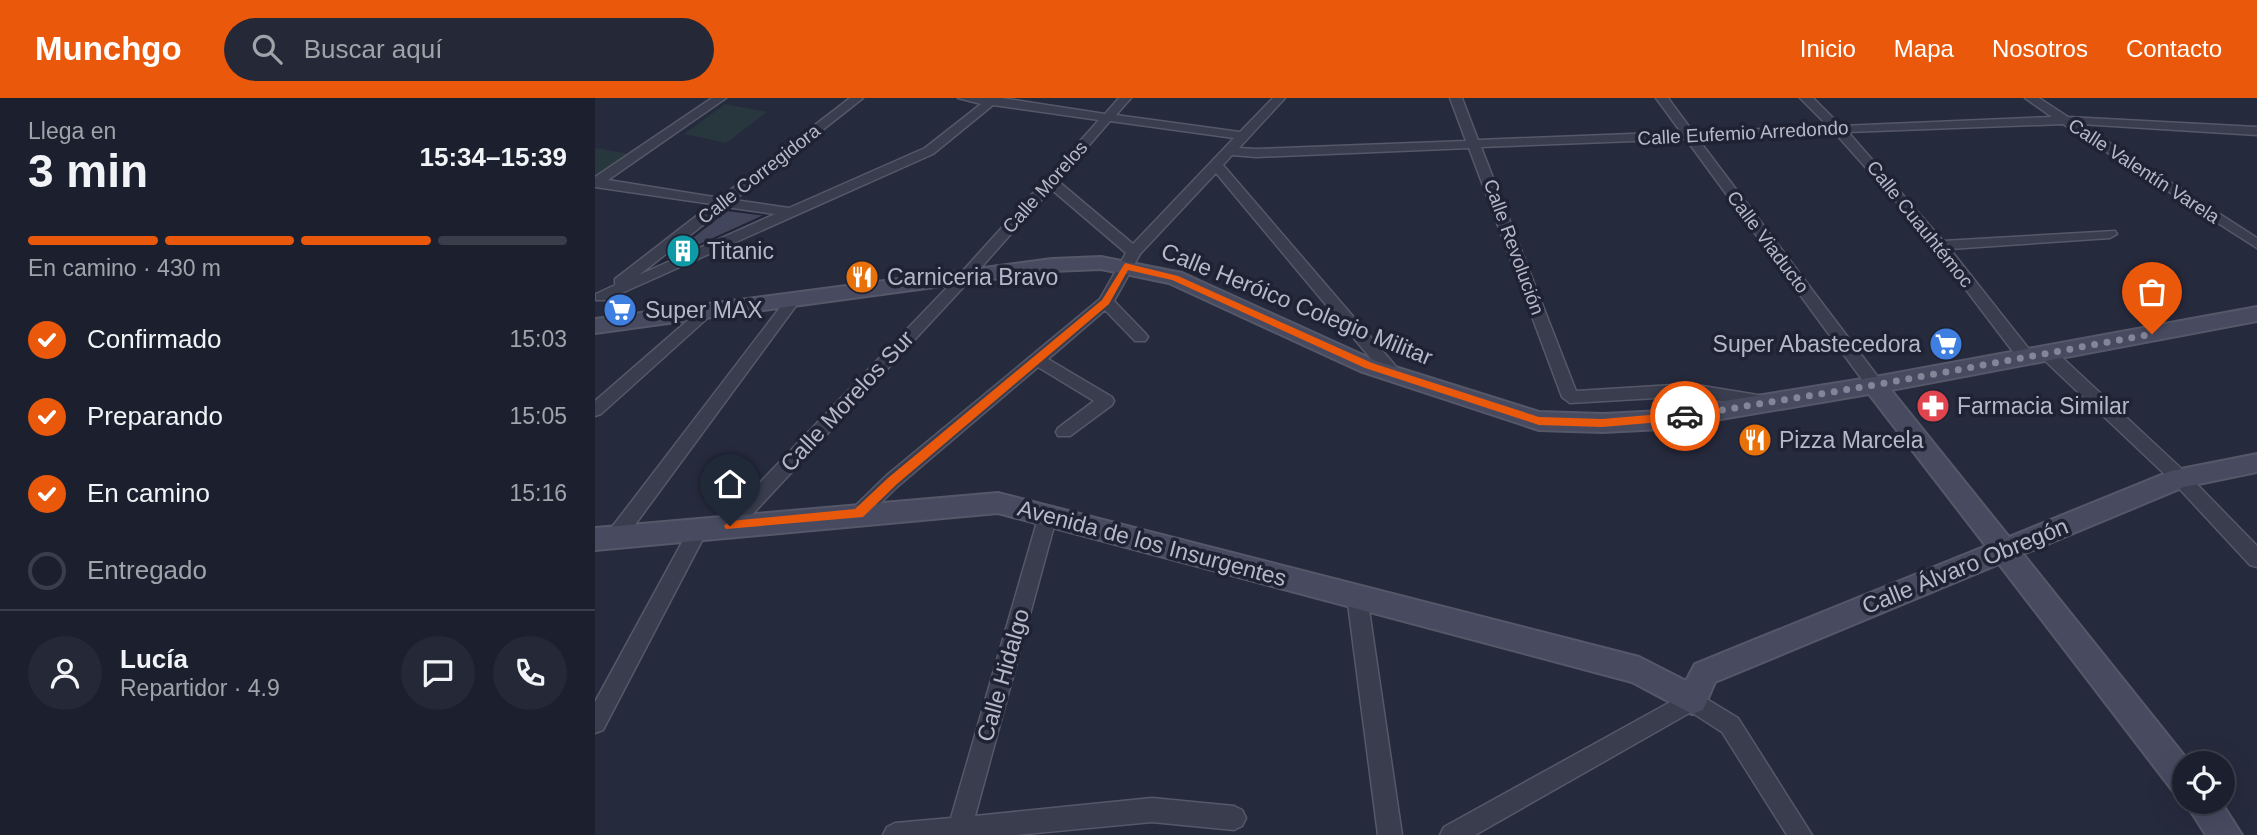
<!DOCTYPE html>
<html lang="es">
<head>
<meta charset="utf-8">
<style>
  body { margin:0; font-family:Arial,sans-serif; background:#252836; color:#f1f3f6; height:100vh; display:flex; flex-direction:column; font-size:26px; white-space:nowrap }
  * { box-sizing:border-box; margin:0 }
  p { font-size:23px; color:#a0a3aa }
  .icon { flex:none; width:38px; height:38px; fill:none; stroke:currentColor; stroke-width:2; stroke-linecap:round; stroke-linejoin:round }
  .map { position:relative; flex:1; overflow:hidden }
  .panel { display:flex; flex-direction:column; background:#1c202e; width:595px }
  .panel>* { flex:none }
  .buttons { position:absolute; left:1577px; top:653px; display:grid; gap:14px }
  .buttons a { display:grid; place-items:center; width:63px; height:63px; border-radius:50%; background:#1c202e; box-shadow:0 7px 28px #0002,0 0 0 2px #3a3e4a; font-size:35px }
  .pin { position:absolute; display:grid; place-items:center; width:60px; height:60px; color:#fff; margin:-72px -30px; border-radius:50% 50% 50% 0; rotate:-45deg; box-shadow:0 0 7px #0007 }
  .pin .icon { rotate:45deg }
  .courier { position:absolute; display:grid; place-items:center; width:70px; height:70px; margin:-35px; border:5px solid #ea580c; border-radius:50%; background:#fff; color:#222; box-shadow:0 2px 9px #0007 }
  .headline em { font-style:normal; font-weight:600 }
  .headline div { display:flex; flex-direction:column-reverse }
  .headline { display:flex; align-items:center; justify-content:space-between; height:119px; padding:0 28px }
  h1 { font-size:46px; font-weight:600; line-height:52px }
  .bar { display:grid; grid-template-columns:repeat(4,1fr); gap:10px 7px; align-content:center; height:84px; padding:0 28px }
  .bar i { height:9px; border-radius:5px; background:#3a3e4a }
  .bar .selected { background:#ea580c }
  .bar p { grid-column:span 4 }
  .line { display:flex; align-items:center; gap:18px; padding:0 28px; border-top:2px solid #3a3e4a }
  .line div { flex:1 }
  .round { display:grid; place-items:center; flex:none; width:74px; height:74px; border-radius:37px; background:#252836 }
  ol { padding:0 28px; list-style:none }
  li { display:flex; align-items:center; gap:21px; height:77px }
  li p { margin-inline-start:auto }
  li .icon { padding:7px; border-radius:50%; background:#ea580c; color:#fff; stroke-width:4 }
  li:last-child { color:#a0a3aa }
  li i { width:38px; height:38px; border:4px solid #3a3e4a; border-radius:50% }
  header { display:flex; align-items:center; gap:42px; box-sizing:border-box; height:98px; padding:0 35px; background:#ea580c; color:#fff }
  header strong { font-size:33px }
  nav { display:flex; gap:38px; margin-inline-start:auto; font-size:24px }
  .search { width:490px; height:63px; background:#252836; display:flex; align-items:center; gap:18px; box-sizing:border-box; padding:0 24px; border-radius:38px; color:#a0a3aa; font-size:26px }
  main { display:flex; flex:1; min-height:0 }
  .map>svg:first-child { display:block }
</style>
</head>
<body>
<header>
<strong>Munchgo</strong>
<div class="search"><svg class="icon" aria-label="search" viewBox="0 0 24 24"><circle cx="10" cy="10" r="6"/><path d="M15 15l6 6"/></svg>Buscar aquí</div>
<nav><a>Inicio</a><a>Mapa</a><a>Nosotros</a><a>Contacto</a></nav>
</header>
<main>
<section class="panel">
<div class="headline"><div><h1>3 min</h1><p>Llega en</p></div><em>15:34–15:39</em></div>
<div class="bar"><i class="selected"></i><i class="selected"></i><i class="selected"></i><i></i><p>En camino · 430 m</p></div>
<ol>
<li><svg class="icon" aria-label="check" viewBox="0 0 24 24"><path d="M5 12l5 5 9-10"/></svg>Confirmado<p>15:03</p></li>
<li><svg class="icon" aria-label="check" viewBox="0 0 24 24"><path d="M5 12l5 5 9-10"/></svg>Preparando<p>15:05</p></li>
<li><svg class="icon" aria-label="check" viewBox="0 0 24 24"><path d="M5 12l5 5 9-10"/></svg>En camino<p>15:16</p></li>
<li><i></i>Entregado</li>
</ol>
<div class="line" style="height:126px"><a class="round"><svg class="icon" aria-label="person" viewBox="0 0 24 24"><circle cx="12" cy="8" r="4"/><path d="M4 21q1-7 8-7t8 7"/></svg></a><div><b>Lucía</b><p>Repartidor · 4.9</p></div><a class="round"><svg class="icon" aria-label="chat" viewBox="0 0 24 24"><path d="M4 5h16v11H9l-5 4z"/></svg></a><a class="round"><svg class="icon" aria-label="phone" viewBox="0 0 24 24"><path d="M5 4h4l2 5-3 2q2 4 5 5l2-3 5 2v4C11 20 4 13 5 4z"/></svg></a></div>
</section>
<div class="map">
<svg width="1662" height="737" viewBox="0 0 1662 737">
  <rect width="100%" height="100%" fill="#262a3d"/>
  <path fill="#28363e" d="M130 6 172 14 131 45 89 36Z
    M0 50 42 57 0 83Z"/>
  <path fill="#42465d" stroke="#212435" stroke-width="2" d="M132 112 171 117 63 166Z"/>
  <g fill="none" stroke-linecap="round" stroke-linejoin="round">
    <defs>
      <path id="street" d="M117 0H131L13 82 125 100 255 0H268L139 102 194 110 330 50 386 6 363 0H406L510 16 524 0H536L521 17 645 34 678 0H690L644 50 661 51 871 43 855 0H867L883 42 1086 34 1061 0H1073L1098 34 1233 28 1205 0H1218L1246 28 1457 19 1430 0H1444L1473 19 1662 29V37L1485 26 1662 140V150L1468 26 1253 34 1348 143 1520 133 1522 136 1515 140 1355 151 1437 255 1439 259 1437 263H1425L1322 127 1240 35 1103 41 1286 283 1288 287 1286 291H1274L1091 41 886 49 981 293 1095 286 1169 298 1177 304 1169 310 1095 298 975 305 967 299 874 50 661 59 637 57 628 67 804 272 806 276 804 280H792L621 75 545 156 519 203 550 235 553 239 550 243H540L510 212 453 261 517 299 519 303 517 307 475 338H463L461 334 463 330 499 303 443 269 303 388 269 421H257L254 416 257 411 291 378 505 201 531 155 456 91 375 182 142 433H128L126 428 128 423 365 176 504 22 398 7 338 56 11 202H1V196L20 187V181L117 106 0 89V79ZM515 23 639 40 538 146 463 83ZM131 109 180 116 44 177Z
        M198 197 203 199V205L28 443 21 446 14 443 12 438 14 433 193 199Z
        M112 208 119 213 117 216 6 316 0 318V303L107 210Z
        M1452 250 1458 251 1591 375 1662 448V469L1655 467 1579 385 1446 259 1444 255Z
        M453 410 459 412 462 417 380 718 557 700 639 708 647 712 651 720 647 728 639 732 557 724 420 737H288L292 729 300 725 356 720 444 417 447 412Z
        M104 423 111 426 113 431 8 632 0 635V604L97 426Z
        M762 490 769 492 772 498 807 737H783L752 498 755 492Z
        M1097 592 1143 620 1217 737H1192L1127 634 1096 614 880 737H845L849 729Z"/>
      <path id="secondary" d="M506 159 587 175 781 263 944 314 1008 316 1067 313 1280 279 1662 209V223L1296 292 1414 439 1576 373 1662 356V374L1589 389 1428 456 1595 665H1589V698L1578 693 1404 466 1120 584 1108 612 1097 616 1037 584 403 415 0 452V430L403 395 1044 559 1091 583 1100 566 1391 448 1274 296 1067 331 1008 334 944 332 765 273 574 185 506 171 457 173 0 235V221L457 161Z
        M1590 704H1626L1647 737H1611Z"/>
    </defs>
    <use href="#street" stroke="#555868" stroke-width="3"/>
    <use href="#secondary" stroke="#555868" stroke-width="4"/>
    <use href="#street" fill="#3a3d4d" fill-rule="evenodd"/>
    <use href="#secondary" fill="#484b60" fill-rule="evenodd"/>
  </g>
  <path fill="#ea580c" d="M530 165 583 178 777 265 944 319 1007 321 1090 314 1095 318 1090 322 1007 329 944 327 770 270 577 182 533 172 514 206 302 386 268 419 131 431 129 428 135 423 260 411 293 380 507 202Z"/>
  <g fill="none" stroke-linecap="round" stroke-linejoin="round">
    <path stroke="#848697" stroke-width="7" stroke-dasharray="0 12.6" d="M1090 318 1280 287 1557 236"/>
  </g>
  <defs>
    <symbol id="building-disc" viewBox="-11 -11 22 22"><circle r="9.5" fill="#0f9aa8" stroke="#1f2233"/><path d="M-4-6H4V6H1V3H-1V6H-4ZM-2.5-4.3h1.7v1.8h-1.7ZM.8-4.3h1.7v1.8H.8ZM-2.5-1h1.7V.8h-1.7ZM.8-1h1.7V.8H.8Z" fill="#fff"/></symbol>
    <symbol id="restaurant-disc" viewBox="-11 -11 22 22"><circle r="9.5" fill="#e8710a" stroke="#1f2233"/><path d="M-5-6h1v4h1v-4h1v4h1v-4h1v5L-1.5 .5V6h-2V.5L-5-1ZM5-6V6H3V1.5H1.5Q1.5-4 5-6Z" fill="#fff"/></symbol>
    <symbol id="supermarket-disc" viewBox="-11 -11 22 22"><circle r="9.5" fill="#3f7fe0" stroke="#1f2233"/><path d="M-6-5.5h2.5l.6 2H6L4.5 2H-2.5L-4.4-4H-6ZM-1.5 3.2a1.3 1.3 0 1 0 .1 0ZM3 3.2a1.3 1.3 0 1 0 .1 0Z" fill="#fff"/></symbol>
    <symbol id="pharmacy-disc" viewBox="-11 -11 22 22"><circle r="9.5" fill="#e0444e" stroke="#1f2233"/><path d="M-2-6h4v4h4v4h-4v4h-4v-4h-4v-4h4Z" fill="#fff"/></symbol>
  </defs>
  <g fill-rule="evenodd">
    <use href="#building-disc" x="69" y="134" width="38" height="38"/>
    <use href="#restaurant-disc" x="248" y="160" width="38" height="38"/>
    <use href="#supermarket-disc" x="6" y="193" width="38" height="38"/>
    <use href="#supermarket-disc" x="1332" y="227" width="38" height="38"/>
    <use href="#pharmacy-disc" x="1319" y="289" width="38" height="38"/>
    <use href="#restaurant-disc" x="1141" y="323" width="38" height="38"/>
  </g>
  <g text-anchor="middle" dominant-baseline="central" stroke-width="7" stroke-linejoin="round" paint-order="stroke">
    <g font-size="19" fill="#b6b8c8" stroke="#1f2233">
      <text transform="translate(1148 35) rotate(-3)">Calle Eufemio Arredondo</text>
      <text transform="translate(1549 73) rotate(33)">Calle Valentín Varela</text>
      <text transform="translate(164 76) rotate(-38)">Calle Corregidora</text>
      <text transform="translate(450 89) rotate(-48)">Calle Morelos</text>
      <text transform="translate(1325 126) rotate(51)">Calle Cuauhtémoc</text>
      <text transform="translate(1173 144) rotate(53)">Calle Viaducto</text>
      <text transform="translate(919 149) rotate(70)">Calle Revolución</text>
    </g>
    <g font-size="23" fill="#b6b8c8" stroke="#1f2233" text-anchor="start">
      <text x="112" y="153">Titanic</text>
      <text x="292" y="179">Carniceria Bravo</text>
      <text x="50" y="212">Super MAX</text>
      <text x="1326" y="246" text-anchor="end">Super Abastecedora</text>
      <text x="1362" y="308">Farmacia Similar</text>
      <text x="1184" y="342">Pizza Marcela</text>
    </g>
    <g font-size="23" fill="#b6b8c8" stroke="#1f2233">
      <text transform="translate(702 206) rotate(22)">Calle Heróico Colegio Militar</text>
      <text transform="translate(252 303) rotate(-47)">Calle Morelos Sur</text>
      <text transform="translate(557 445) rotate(15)">Avenida de los Insurgentes</text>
      <text transform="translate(1370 468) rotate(-22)">Calle Álvaro Obregón</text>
      <text transform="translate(408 577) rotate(-74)">Calle Hidalgo</text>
    </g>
  </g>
</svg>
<div class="buttons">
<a><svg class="icon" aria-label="locate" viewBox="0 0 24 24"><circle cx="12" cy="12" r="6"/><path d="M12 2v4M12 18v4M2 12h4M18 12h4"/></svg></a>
</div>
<div class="pin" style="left:1557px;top:236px;background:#ea580c"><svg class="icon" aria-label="bag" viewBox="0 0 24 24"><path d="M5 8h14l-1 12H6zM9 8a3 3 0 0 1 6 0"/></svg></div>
<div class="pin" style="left:135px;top:428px;background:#1f2937"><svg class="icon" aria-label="home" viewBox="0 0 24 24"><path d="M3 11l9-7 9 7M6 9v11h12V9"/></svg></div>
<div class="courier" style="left:1090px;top:318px"><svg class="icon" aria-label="car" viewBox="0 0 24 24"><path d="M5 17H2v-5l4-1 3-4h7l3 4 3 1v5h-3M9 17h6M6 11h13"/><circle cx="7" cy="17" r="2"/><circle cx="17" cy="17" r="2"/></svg></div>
</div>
</main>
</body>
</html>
